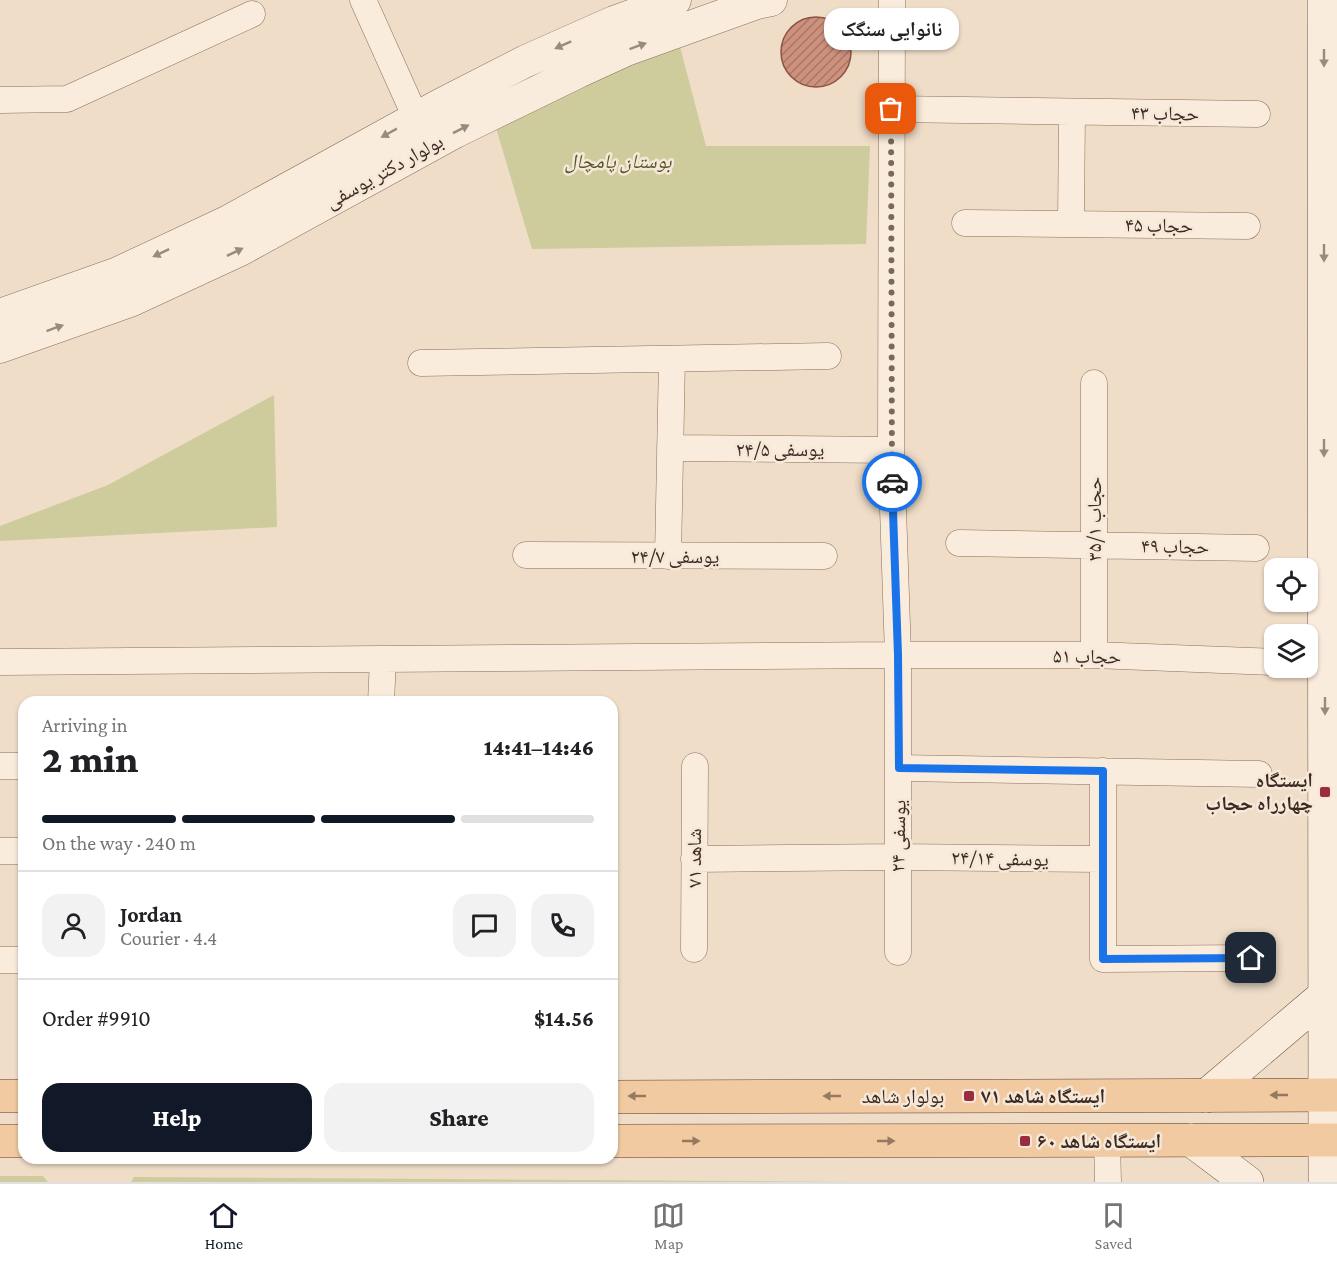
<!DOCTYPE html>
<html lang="en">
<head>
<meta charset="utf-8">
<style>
  body { margin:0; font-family:"Crimson Pro","Noto Naskh Arabic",serif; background:#f2f2f2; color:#202124; height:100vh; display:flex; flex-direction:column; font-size:22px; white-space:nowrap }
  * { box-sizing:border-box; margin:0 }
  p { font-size:20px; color:#757577 }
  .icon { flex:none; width:33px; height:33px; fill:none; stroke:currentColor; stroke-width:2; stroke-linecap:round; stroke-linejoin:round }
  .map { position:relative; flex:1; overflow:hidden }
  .details { position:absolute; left:18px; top:696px; width:600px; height:468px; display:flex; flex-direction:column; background:#fff; border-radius:18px; box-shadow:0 2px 4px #0004 }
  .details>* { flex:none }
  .tools { position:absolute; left:1264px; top:558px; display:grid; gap:12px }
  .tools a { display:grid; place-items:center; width:54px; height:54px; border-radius:12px; background:#fff; box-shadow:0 2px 4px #0004; font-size:30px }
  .pin { position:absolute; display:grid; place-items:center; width:51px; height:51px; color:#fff; margin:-26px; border-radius:12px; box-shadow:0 3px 9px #0006 }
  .courier { position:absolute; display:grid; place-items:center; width:60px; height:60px; margin:-30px; border:4px solid #1a73e8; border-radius:50%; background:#fff; color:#222; box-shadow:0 2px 8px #0007 }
  .bubble { position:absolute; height:42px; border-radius:18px; background:#fff; box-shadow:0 2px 4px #0004; font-size:20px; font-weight:800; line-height:42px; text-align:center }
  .head em { font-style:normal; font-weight:800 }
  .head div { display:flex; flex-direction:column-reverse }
  .head { display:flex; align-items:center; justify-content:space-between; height:102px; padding:0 24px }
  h1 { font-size:39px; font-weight:800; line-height:45px }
  .bar { display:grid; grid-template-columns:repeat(4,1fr); gap:9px 6px; align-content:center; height:72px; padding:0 24px }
  .bar i { height:8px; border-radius:4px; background:#e0e0e0 }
  .bar .on { background:#111827 }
  .bar p { grid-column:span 4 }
  .line { display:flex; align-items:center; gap:15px; padding:0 24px; border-top:2px solid #e0e0e0 }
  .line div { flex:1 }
  .round { display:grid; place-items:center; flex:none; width:63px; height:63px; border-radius:18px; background:#f2f2f2 }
  .action { display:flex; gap:12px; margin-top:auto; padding:12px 24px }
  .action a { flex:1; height:69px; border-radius:18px; background:#111827; color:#fff; font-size:24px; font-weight:800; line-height:69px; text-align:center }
  .action a+a { background:#f2f2f2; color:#202124 }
  .dock { display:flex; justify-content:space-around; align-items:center; height:84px; border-top:2px solid #e0e0e0; background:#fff; font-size:16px; color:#757577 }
  .dock a { display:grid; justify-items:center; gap:3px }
  .dock .on { color:#111827 }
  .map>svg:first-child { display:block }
</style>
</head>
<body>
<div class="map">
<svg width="1337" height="1182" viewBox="0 0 1337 1182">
  <defs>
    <pattern id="building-hatch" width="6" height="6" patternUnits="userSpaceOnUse" patternTransform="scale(1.5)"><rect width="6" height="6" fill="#cd917e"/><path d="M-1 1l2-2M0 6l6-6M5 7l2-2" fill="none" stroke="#a87667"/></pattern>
  </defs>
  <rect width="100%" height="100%" fill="#efddc8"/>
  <path fill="#cecb9c" d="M679 43 706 146H870L866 244 532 249 496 128 592 77Z
    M274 395 277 527 0 541V526L108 485Z
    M0 1176H43L48 1182H0Z
    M134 1177 861 1182H131Z"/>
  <path fill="url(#building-hatch)" stroke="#8b5242" stroke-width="1.5" d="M781 52a35 35 0 1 1 70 0a35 35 0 1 1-70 0Z"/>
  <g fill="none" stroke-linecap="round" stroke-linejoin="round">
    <defs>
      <path id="minor" d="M363 0 416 118
        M892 0 891 450 898 655V952
        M0 100 67 99 252 14
        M891 109 1257 114
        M965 223 1247 226
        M1071 224 1072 112
        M421 363 828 356
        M1094 383V655
        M670 448 891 450
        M959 543 1256 548
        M526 555 824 556
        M668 556 672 359
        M0 662 898 655H1094L1275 662
        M381 702 383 659
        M0 766H24
        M899 768 1259 774
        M1103 771V959L1251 958
        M0 851H24
        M694 859 897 857 1102 859
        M694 949 695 766
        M0 960H24
        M1107 1140 1108 1182"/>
      <path id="tertiary" d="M0 315 118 273 227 222 440 105 526 61 614 22 675 0
        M0 347 130 301 240 250 455 132 578 72 626 50 757 3 771 0"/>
      <path id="secondary" d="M1324 0 1325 1182
        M1206 1096 1325 995
        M1191 1140 1247 1182"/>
      <path id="primary" d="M0 1096H24
        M612 1097 1337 1095
        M0 1141H24
        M612 1141 1337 1140"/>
    </defs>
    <use href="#minor" stroke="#8c6e5d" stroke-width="27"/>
    <use href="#tertiary" stroke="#8c6e5d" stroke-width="33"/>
    <use href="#secondary" stroke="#6e4f40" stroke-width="34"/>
    <use href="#primary" stroke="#5a3d31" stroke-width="34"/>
    <use href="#minor" stroke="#f9ecdc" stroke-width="26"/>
    <use href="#tertiary" stroke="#f9ecdc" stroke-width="32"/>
    <use href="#secondary" stroke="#f9ecdc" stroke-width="33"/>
    <use href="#primary" stroke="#f1caa1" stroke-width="33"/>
  </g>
  <defs><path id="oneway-solid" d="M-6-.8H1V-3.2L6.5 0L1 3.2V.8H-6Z" transform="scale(1.5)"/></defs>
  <g fill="#9a8a7e">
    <use href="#oneway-solid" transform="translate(563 45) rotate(156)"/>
    <use href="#oneway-solid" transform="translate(638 46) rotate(-20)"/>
    <use href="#oneway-solid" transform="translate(1324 58) rotate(90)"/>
    <use href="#oneway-solid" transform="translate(461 129) rotate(-27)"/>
    <use href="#oneway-solid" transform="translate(389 133) rotate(151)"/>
    <use href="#oneway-solid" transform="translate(235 252) rotate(-26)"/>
    <use href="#oneway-solid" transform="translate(161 253) rotate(155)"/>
    <use href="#oneway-solid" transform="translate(1324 253) rotate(90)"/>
    <use href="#oneway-solid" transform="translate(55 328) rotate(-20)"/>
    <use href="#oneway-solid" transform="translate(1324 448) rotate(90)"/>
    <use href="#oneway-solid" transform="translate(1325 706) rotate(90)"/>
  </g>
  <g fill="#967a60">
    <use href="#oneway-solid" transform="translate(1279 1095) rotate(180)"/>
    <use href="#oneway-solid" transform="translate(637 1096) rotate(180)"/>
    <use href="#oneway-solid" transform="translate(832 1096) rotate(180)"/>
    <use href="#oneway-solid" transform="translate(691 1141)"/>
    <use href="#oneway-solid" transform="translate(886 1141)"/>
  </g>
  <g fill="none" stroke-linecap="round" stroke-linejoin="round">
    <path stroke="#7b685b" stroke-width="6" stroke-dasharray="0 10.8" d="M891 109 892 482"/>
    <path stroke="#1a73e8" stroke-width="8" d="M892 482 898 655 899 768 1103 771V959L1251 958"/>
  </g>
  <g fill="#9b2c40" stroke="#f6e8d8" stroke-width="2">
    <rect x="1319" y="786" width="12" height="12" rx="3"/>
    <rect x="963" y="1090" width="12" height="12" rx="3"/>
    <rect x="1019" y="1135" width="12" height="12" rx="3"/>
  </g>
  <g text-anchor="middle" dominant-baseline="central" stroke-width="5" stroke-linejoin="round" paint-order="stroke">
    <g font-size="20" fill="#3c2920" stroke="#f6e8d8">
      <text transform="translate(1165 113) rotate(1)">حجاب ۴۳</text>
      <text transform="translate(384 171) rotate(-29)">بولوار دکتر یوسفی</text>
      <text transform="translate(1159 225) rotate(1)">حجاب ۴۵</text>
      <text x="780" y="449">یوسفی ۲۴/۵</text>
      <text transform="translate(1094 519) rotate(-90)">حجاب ۳۵/۱</text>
      <text transform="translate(1175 546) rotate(1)">حجاب ۴۹</text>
      <text x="675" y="556">یوسفی ۲۴/۷</text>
      <text transform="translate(1087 656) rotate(1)">حجاب ۵۱</text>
      <text transform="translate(898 836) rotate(-89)">یوسفی ۲۴</text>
      <text transform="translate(694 858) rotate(-90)">شاهد ۷۱</text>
      <text transform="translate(1000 858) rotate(1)">یوسفی ۲۴/۱۴</text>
      <text x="903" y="1096">بولوار شاهد</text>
    </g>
    <g font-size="20" font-style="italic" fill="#555927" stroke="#f6e8d8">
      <text x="618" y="161">بوستان پامچال</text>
    </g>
    <g font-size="20" font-weight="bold" fill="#3c2920" stroke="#f6e8d8" text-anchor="start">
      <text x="1313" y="780" text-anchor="end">ایستگاه<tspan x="1313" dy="23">چهارراه حجاب</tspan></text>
      <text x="981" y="1096">ایستگاه شاهد ۷۱</text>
      <text x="1037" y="1141">ایستگاه شاهد ۶۰</text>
    </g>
  </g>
</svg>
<div class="tools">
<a><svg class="icon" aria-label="locate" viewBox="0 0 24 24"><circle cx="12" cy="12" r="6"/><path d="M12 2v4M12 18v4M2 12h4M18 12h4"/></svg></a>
<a><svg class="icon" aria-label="layers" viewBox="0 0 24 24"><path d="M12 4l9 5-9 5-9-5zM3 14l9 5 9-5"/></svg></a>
</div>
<div class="pin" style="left:891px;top:109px;background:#ea580c"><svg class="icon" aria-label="bag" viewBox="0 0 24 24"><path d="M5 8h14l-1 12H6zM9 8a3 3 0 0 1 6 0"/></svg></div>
<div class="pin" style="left:1251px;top:958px;background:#1f2937"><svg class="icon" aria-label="home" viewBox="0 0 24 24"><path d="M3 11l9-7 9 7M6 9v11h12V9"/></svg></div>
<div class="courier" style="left:892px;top:482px"><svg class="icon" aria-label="car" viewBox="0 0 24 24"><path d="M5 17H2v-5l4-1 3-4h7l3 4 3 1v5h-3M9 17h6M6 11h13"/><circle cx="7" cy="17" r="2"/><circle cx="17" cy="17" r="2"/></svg></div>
<div class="bubble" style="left:824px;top:8px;width:135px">نانوایی سنگک</div>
<section class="details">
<div class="head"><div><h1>2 min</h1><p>Arriving in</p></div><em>14:41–14:46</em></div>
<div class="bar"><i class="on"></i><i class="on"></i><i class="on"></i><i></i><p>On the way · 240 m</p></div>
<div class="line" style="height:108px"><a class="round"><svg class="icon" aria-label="person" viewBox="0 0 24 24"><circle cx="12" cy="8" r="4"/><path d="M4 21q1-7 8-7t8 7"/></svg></a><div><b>Jordan</b><p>Courier · 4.4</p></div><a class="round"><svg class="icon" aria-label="chat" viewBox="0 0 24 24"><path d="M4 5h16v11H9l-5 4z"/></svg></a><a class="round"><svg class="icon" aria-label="phone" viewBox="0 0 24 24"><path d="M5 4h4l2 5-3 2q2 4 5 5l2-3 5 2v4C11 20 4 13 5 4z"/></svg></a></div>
<div class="line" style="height:78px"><div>Order #9910</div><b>$14.56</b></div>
<div class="action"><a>Help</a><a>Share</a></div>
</section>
</div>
<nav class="dock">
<a class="on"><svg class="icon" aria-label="home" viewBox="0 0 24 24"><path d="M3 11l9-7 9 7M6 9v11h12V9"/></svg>Home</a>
<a><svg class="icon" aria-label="map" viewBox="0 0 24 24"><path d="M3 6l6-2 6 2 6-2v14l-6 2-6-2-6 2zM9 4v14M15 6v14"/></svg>Map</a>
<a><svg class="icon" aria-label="saved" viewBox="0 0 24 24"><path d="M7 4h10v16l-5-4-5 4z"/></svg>Saved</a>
</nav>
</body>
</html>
